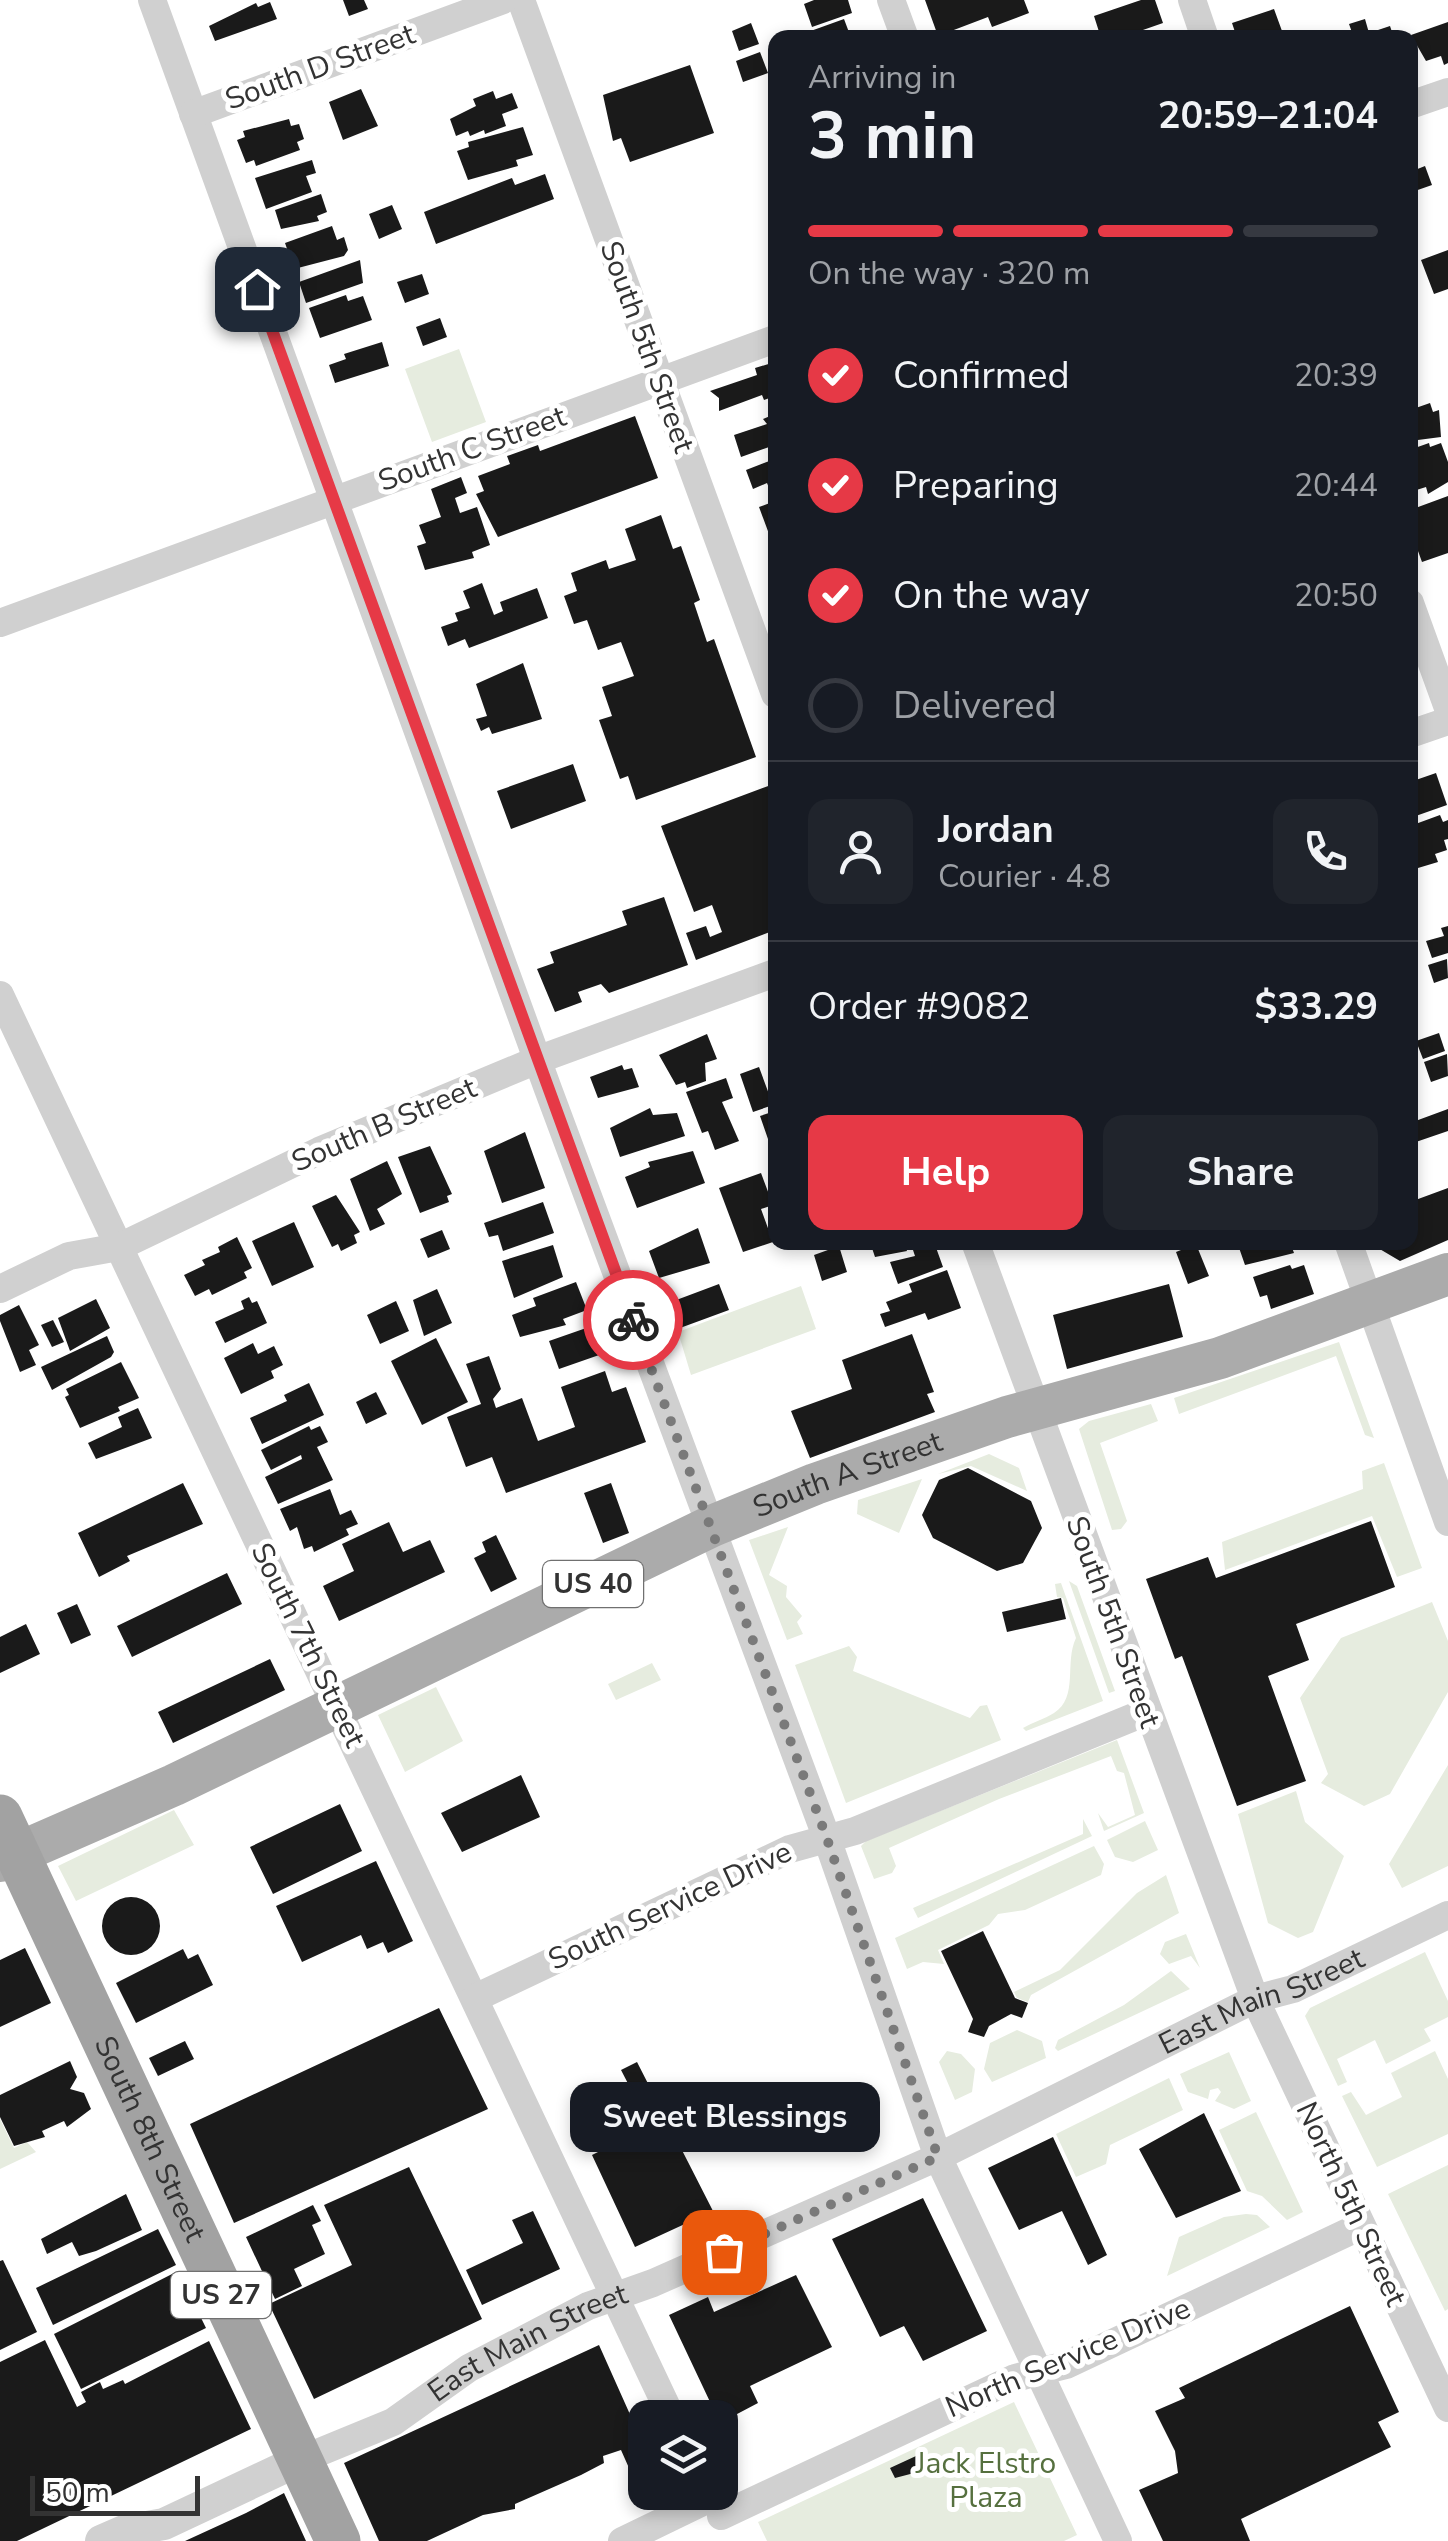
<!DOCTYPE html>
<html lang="en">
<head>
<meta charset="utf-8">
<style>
  body { margin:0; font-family:"Nunito Sans",sans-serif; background:#20242c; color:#f1f3f6; height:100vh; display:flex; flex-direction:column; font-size:38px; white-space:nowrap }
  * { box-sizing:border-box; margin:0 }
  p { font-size:32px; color:#9ea1a6 }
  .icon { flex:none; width:55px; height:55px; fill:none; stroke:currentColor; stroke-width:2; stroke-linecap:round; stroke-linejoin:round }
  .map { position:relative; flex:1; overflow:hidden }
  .side { position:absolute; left:768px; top:30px; width:650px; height:1220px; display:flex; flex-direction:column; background:#171b24; border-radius:20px; box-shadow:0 5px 15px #0003 }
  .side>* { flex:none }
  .buttons { position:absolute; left:628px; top:2400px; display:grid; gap:20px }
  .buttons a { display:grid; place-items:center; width:110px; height:110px; border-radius:20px; background:#171b24; box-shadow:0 5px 15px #0003; font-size:50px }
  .scale { position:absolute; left:30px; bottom:25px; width:170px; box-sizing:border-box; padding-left:10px; border:5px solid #333; border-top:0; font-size:28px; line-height:35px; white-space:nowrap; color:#333; -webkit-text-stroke:8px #fff; paint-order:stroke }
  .pin { position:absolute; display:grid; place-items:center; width:85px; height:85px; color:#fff; margin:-42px; border-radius:20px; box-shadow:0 5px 15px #0006 }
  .courier { position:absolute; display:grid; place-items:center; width:100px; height:100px; margin:-50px; border:8px solid #e63946; border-radius:50%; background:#fff; color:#222; box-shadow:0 2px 12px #0007 }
  .bubble { position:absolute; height:70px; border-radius:20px; background:#171b24; box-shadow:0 5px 15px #0003; font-size:32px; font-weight:700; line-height:70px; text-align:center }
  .headline em { font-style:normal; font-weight:700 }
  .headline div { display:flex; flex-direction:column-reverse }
  .headline { display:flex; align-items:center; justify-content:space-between; height:170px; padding:0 40px }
  h1 { font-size:65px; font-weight:700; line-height:75px }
  .bar { display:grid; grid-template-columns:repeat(4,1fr); gap:15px 10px; align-content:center; height:120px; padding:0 40px }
  .bar i { height:12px; border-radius:8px; background:#363941 }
  .bar .on { background:#e63946 }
  .bar p { grid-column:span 4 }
  .line { display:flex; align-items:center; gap:25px; padding:0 40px; border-top:2px solid #363941 }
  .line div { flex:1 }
  .round { display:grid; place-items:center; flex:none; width:105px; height:105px; border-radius:20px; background:#20242c }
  ol { padding:0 40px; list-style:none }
  li { display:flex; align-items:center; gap:30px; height:110px }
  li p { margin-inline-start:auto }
  li .icon { padding:10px; border-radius:50%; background:#e63946; color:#fff; stroke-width:4 }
  li:last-child { color:#9ea1a6 }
  li i { width:55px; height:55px; border:5px solid #363941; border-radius:50% }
  .button { display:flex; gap:20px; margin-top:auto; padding:20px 40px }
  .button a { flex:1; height:115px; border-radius:20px; background:#e63946; color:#fff; font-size:40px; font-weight:700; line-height:115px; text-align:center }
  .button a+a { background:#20242c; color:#f1f3f6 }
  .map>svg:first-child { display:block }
</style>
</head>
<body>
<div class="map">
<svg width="1448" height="2541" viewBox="0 0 1448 2541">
  <rect width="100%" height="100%" fill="#fff"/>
  <path fill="#e6ecdf" d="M459 349 486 422 432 442 405 369Z
    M801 1286 816 1329 691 1375 678 1332Z
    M1339 1342 1374 1438 1365 1435 1336 1356 1179 1414 1174 1398Z
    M1151 1404 1158 1421 1100 1443 1127 1521 1121 1529 1112 1530 1079 1429 1089 1421Z
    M989 1454 1019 1468 1027 1491 971 1466 938 1474Z
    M1384 1463 1422 1568 1397 1577 1372 1516 1225 1570 1222 1542 1363 1489 1362 1471Z
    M922 1479 899 1533 857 1514 858 1500Z
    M788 1527 769 1575 787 1586 786 1597 802 1616 797 1622 803 1634 787 1640 749 1540Z
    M1069 1581 1077 1586 1115 1691 1109 1693Z
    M1061 1583 1103 1701 1026 1731 1023 1728C1033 1722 1045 1719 1054 1713 1079 1697 1064 1663 1076 1638L1063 1598 1057 1597 1055 1584Z
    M1432 1602 1448 1641V1692L1390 1794 1364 1806 1321 1783 1328 1774 1300 1698 1341 1638Z
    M849 1646 857 1657 853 1671 970 1718 980 1706 987 1705 1001 1740 846 1803 795 1665Z
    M652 1663 661 1680 616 1700 608 1684Z
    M436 1687 463 1741 405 1772 378 1715Z
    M1117 1740 1144 1813 1104 1831 1098 1813 1108 1827 1135 1815 1124 1773 1117 1771 1111 1756 999 1799 889 1848 896 1866 892 1873 874 1879 861 1846 866 1841Z
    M1448 1765V1866L1402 1888 1389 1864Z
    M1296 1791 1305 1822 1344 1856 1313 1932 1298 1938 1268 1923 1238 1814Z
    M174 1810 194 1845 76 1901 58 1866Z
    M1083 1819 1092 1836 918 1918 913 1908 1083 1834Z
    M1145 1821 1158 1850 1133 1862 1115 1857 1107 1840Z
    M1094 1846 1104 1864 1101 1875 1025 1910 998 1914 989 1925 938 1950 944 1964 923 1962 907 1969 895 1938Z
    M1166 1875 1179 1913 1031 1995 1028 2002 1017 1998 1014 1992 1060 1970 1137 1893Z
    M1186 1934 1200 1968 1191 1956 1169 1964 1160 1954 1165 1942Z
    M1425 1952 1448 2001V2017L1424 2029 1431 2041 1386 2064 1375 2040 1337 2059 1347 2082 1338 2086 1305 2016 1310 2008Z
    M1171 1971 1190 1989 1058 2051 1055 2048 1058 2040 1124 2005Z
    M1017 2030 1042 2041 1046 2058 992 2082 984 2069 990 2043Z
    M947 2051 961 2054 975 2069 972 2092 955 2100 939 2062Z
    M1435 2051 1448 2079V2134L1377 2167 1342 2096 1351 2092 1366 2115 1402 2097 1391 2073Z
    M1229 2052 1251 2101 1234 2109 1215 2101 1221 2092 1218 2088 1210 2090 1208 2099 1188 2092 1180 2074Z
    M1169 2078 1183 2110 1110 2145 1106 2164 1076 2177 1056 2134Z
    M1256 2112 1303 2212 1287 2220 1262 2196 1247 2191 1219 2130Z
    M0 2119 14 2148 27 2142 36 2152 0 2169Z
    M1448 2165V2309L1445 2311 1388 2194Z
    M1246 2214 1257 2215 1270 2227 1167 2276 1179 2237 1224 2217Z
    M1014 2402 1077 2535 1064 2541H767L758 2522Z"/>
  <path fill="#1a1a1a" d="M343 0H364L368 9 349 16Z
    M814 0H848L852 13 812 27 804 4Z
    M925 0H1024L1029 13 992 27 988 17 938 36Z
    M1141 0H1155L1163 23 1120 38H1101L1094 16Z
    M270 2 277 19 215 41 209 26 256 3 258 7Z
    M1274 9 1282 31 1269 38H1237L1232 23Z
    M844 19 850 35 794 38V37Z
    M1365 19 1369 33 1390 26 1394 38H1354L1349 24Z
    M1448 22V63L1444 65 1441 56 1426 61 1411 35Z
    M751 23 759 44 739 51 732 31Z
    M760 52 768 73 743 82 736 61Z
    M690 65 714 133 630 162 621 138 613 141 603 95Z
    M361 89 378 126 343 140 329 102Z
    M493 91 496 99 512 93 518 108 502 114 506 126 485 134 484 130 470 136 468 131 456 136 450 119 476 106 473 99Z
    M289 119 291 126 299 124 304 139 297 142 300 150 256 166 254 160 246 163 237 140 245 137 243 131Z
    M523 127 533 155 516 160 518 166 468 180 457 151 469 147 468 142Z
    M312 160 316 173 306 176 312 192 266 209 255 178Z
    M1425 166 1432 185 1412 192 1410 172Z
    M545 174 554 199 436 244 424 212 512 178 515 185Z
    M321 194 327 212 317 216 319 221 281 229 275 210Z
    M392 205 402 229 379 239 369 214Z
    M332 226 337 240 344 237 348 250 344 256 294 269 285 243Z
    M1448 250V289L1434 294 1421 260Z
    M360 260 363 283 306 303 299 282Z
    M422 274 429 294 405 303 397 282Z
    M346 295 348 301 363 296 372 320 320 338 309 308Z
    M440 318 447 337 423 346 416 327Z
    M382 342 389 366 335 383 329 365 346 359 344 354Z
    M775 362V396L764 400 762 395 719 411V398L710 391 757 375 755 368Z
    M1430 403 1433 412 1439 410 1441 437 1410 441V410Z
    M775 414V453L772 446 741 457 734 435 767 424 763 419Z
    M635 416 658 478 498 537 476 494 484 491 478 476 510 464 507 456 538 445 540 451Z
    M1429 443 1430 447 1441 443 1448 462V482L1428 494 1426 487 1410 492 1412 449Z
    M772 460 775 492 771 493 767 483 753 489 746 470Z
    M461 477 467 493 455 498 460 513 477 507 490 545 472 552 474 558 425 570 417 546 426 543 419 525 441 517 431 489Z
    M1448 496V553L1422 562 1410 529V510Z
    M775 501V541L772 542 759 507Z
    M661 515 673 549 681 546 700 600 694 603 707 642 714 639 756 757 636 800 628 776 620 779 599 720 612 716 602 687 634 676 621 642 598 650 587 620 574 624 564 596 577 591 571 573 606 560 609 569 636 560 625 529Z
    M482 583 494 615 503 611 500 602 537 588 548 618 469 648 465 639 448 646 441 627 458 621 455 613 470 608 463 591Z
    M523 663 542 719 492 734 489 727 481 731 476 719 487 716 476 684Z
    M573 764 586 801 511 829 497 791Z
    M1436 773 1447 805 1410 818V782Z
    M771 785 775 796V930L696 960 686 933 706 926 710 937 722 932 712 905 694 912 661 826Z
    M1440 815 1443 822 1448 820V839L1444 840 1447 850 1435 854 1438 862 1418 868 1410 845V826Z
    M664 897 688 965 609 993 601 984 578 992 582 1002 555 1012 537 969 554 963 550 952 627 925 622 911Z
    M1448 926V953L1432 958 1426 941 1444 936 1441 928Z
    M1447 959 1448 978 1434 983 1428 965Z
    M1439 1033 1445 1051 1423 1059 1416 1041Z
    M707 1034 717 1059 705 1063 706 1081 687 1088 685 1082 676 1085 659 1055Z
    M1447 1054 1448 1076 1431 1082 1424 1062Z
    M622 1065 624 1070 632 1068 639 1087 598 1098 590 1077Z
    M759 1067 773 1105 753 1112 740 1074Z
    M726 1078 733 1098 722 1102 739 1141 715 1150 708 1131 702 1133 686 1092Z
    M650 1108 653 1115 677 1113 685 1136 620 1157 610 1128Z
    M1448 1109V1131L1410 1144V1123Z
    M775 1111V1137L768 1139 760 1116Z
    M525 1132 545 1188 502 1203 484 1151Z
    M430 1146 452 1194 447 1196 449 1202 420 1213 398 1157Z
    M693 1151 705 1183 637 1208 625 1177 650 1167 648 1162Z
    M387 1161 402 1194 377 1209 385 1224 370 1231 350 1179Z
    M761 1173 773 1205 761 1209 773 1242 743 1252 719 1188Z
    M1448 1188V1240L1400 1261 1378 1248 1379 1242H1410V1202Z
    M336 1195 360 1232 354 1235 357 1243 341 1251 338 1244 332 1247 312 1206Z
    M543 1202 554 1233 503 1251 498 1235 489 1237 484 1223Z
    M294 1222 314 1267 272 1286 252 1241Z
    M698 1228 710 1263 659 1278 649 1251Z
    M442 1230 450 1249 428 1258 420 1239Z
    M237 1237 252 1268 244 1272 247 1278 212 1295 209 1289 195 1296 184 1275 205 1265 202 1260 220 1252 218 1247Z
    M870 1242H912V1243L905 1245 907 1251 875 1257Z
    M934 1242 943 1267 898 1284 890 1262 915 1256 913 1250Z
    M1237 1242H1290L1294 1253 1245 1265Z
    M1196 1244 1209 1276 1188 1284 1176 1252Z
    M553 1245 563 1277 514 1298 502 1261Z
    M839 1246 847 1272 822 1281 814 1255Z
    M1290 1265 1292 1269 1304 1265 1314 1294 1271 1309 1267 1295 1260 1297 1253 1277Z
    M947 1270 961 1308 928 1320 925 1313 885 1327 880 1314 890 1311 886 1302 912 1292 909 1284Z
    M576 1282 587 1310 563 1319 566 1325 520 1337 512 1315 536 1306 533 1298Z
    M719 1284 729 1310 680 1328 671 1302Z
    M1169 1284 1183 1337 1067 1369 1053 1315Z
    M437 1289 452 1323 424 1336 413 1300Z
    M249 1297 252 1303 257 1301 267 1323 225 1343 215 1322 244 1309 241 1301Z
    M96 1299 110 1328 70 1351 58 1318Z
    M396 1301 409 1331 380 1344 367 1315Z
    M19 1305 39 1345 29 1350 36 1365 20 1372 0 1321V1315Z
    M53 1320 64 1342 52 1347 41 1325Z
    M592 1326 602 1354 559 1369 549 1341Z
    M912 1334 934 1392 927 1394 935 1412 810 1458 791 1411 852 1389 842 1360Z
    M107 1336 114 1352 111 1357 52 1390 41 1367Z
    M436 1338 468 1402 422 1425 391 1361Z
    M253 1343 258 1354 274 1346 283 1365 271 1371 274 1378 241 1394 224 1358Z
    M489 1356 501 1389 493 1399 496 1408 522 1398 538 1441 575 1427 561 1387 605 1371 612 1392 626 1387 646 1442 506 1493 492 1457 466 1467 447 1417 481 1404 466 1364Z
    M121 1362 139 1398 118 1407 120 1411 80 1428 65 1397 69 1395 66 1389Z
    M309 1383 324 1415 262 1444 250 1418 287 1401 284 1395Z
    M376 1392 387 1414 366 1424 356 1402Z
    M138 1408 152 1438 96 1459 88 1443 122 1427 118 1417Z
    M309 1426 311 1430 320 1426 328 1442 317 1447 333 1480 278 1504 265 1477 302 1459 301 1455 271 1470 261 1450Z
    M968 1468 1031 1501 1042 1528 1023 1563 997 1571 933 1538 922 1515 939 1480Z
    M183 1483 203 1524 127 1556 130 1561 99 1577 78 1533Z
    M611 1483 629 1533 603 1543 584 1493Z
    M330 1489 340 1515 351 1510 358 1524 346 1529 349 1535 314 1552 312 1546 304 1549 297 1527 290 1531 280 1509Z
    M1371 1521 1395 1587 1296 1624 1309 1660 1268 1676 1306 1781 1237 1806 1182 1656 1175 1659 1146 1579 1208 1557 1216 1578Z
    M389 1522 403 1552 430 1540 445 1572 339 1621 323 1586 354 1571 342 1544Z
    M496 1535 517 1579 491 1592 474 1558 486 1552 482 1542Z
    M227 1573 242 1604 132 1657 117 1626Z
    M1061 1598 1066 1619 1007 1632 1002 1612Z
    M77 1604 91 1635 71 1644 57 1613Z
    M26 1624 40 1654 0 1673V1637Z
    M270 1659 285 1690 173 1743 158 1712Z
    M521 1775 540 1817 462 1852 441 1813Z
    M340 1804 362 1851 273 1894 250 1847Z
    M376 1861 413 1941 388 1953 383 1942 367 1949 361 1935 302 1962 276 1906Z
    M102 1926a29 29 0 1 1 58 0a29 29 0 1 1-58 0Z
    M983 1931 1015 1998 1028 2003 1022 2018 1011 2014 989 2026 984 2037 968 2032 973 2019 941 1951Z
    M25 1948 51 2003 0 2027V1960Z
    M183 1949 188 1959 198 1954 213 1985 136 2023 116 1983Z
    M439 2008 488 2109 234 2223 190 2124Z
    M185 2041 194 2059 158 2076 149 2058Z
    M70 2061 77 2077 70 2089 84 2093 91 2109 67 2127 64 2121 42 2131 45 2137 14 2146 0 2117V2095Z
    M637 2062 713 2211 635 2247 592 2155 650 2126 621 2070Z
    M1204 2113 1241 2191 1176 2218 1139 2149Z
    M1053 2137 1107 2255 1088 2265 1062 2211 1019 2230 988 2168Z
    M409 2167 482 2319 314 2399 269 2304 352 2265 324 2205Z
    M126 2194 142 2230 96 2251 79 2256 72 2242 47 2254 41 2239Z
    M923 2198 987 2331 923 2361 904 2326 880 2337 832 2239Z
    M313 2205 321 2221 312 2225 325 2254 294 2269 302 2286 275 2299 246 2237Z
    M533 2211 560 2269 482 2305 466 2270 523 2243 512 2220Z
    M158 2229 176 2265 53 2325 36 2288Z
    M3 2260 37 2332 0 2350V2261Z
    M178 2271 206 2328 81 2389 54 2334Z
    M796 2275 832 2347 750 2386 758 2403 720 2423 669 2315 708 2297 714 2312Z
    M1350 2306 1399 2412 1378 2422 1391 2447 1241 2519 1250 2541H1163L1139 2490 1178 2473 1175 2451 1155 2411 1185 2398 1179 2388Z
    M45 2340 77 2407 86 2402 81 2392 100 2382 103 2389 123 2380 125 2384 209 2341 251 2429 17 2541H0V2362Z
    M599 2345 645 2448V2461L629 2468 621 2450 603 2456 604 2463 581 2475 515 2504V2509L483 2515 427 2541H379L344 2463Z
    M916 2456 921 2465 918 2472 895 2478 890 2468Z
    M284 2493 306 2541H185L246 2513Z"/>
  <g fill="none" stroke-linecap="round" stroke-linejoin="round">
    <g stroke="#d0d0d0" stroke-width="28">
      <path d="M152 0 548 1089 826 1836 938 2157 1118 2541"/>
      <path d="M521 0 775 694"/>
      <path d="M891 0 905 38"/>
      <path d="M1192 0 1205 38"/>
      <path d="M1410 105 1448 92"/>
      <path d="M193 114 503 0"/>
      <path d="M1410 603 1448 708"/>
      <path d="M0 623 775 339"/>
      <path d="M1410 734 1448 721"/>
      <path d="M0 995 672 2418"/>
      <path d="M975 1242 1255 1999 1448 2408"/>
      <path d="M1348 1242 1448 1522"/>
      <path d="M0 1289 69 1256 119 1247 319 1151 537 1060 775 973"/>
      <path d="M475 1998 790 1849 855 1831 1146 1712"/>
      <path id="s1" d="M298 2461 393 2422 469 2368 588 2306 653 2283 938 2157 1255 1999 1293 1989 1448 1915"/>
      <path d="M721 2516 1015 2378 1066 2365 1361 2226"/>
      <path d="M622 2541 711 2498"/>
    </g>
    <path stroke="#d0d0d0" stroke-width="32" d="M101 2541 124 2531 164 2524 298 2461"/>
    <path stroke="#ababab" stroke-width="42" id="s2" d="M0 1861 174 1785 712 1526 815 1484 1007 1417 1220 1358 1448 1274"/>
    <path stroke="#a2a2a2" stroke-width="45" id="s3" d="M0 1817 338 2541"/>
  </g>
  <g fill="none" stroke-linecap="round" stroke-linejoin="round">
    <path stroke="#7a7a7a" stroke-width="10" stroke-dasharray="0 18" d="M633 1320 826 1836 938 2157 724 2252"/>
    <path stroke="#e63946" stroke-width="12" d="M257 289 633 1320"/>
  </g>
  <g text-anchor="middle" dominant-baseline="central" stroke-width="10" stroke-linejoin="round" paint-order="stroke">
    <g fill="#fff" stroke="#707070" stroke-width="2.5">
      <rect x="543" y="1561" width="100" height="46" rx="8"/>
      <rect x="171" y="2272" width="100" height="46" rx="8"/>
    </g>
    <g font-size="28" font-weight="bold" fill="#333">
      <text x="593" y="1584">US 40</text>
      <text x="221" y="2295">US 27</text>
    </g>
    <g font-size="30" fill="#333" stroke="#fff">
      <text transform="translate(320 67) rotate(-20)">South D Street</text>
      <text transform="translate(647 347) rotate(70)">South 5th Street</text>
      <text transform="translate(472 449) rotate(-20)">South C Street</text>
      <text transform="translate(384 1125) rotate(-23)">South B Street</text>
      <text stroke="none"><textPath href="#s2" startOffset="932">South A Street</textPath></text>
      <text transform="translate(1113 1622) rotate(70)">South 5th Street</text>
      <text transform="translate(308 1645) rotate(64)">South 7th Street</text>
      <text transform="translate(670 1906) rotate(-25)">South Service Drive</text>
      <text stroke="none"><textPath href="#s1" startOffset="1070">East Main Street</textPath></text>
      <text stroke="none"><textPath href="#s3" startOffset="355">South 8th Street</textPath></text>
      <text transform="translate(1351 2204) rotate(65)">North 5th Street</text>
      <text stroke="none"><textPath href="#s1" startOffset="260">East Main Street</textPath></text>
      <text transform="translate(1068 2358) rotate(-23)">North Service Drive</text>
    </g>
    <g font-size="30" fill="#56703f" stroke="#fff">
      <text x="986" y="2463">Jack Elstro<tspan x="986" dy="34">Plaza</tspan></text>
    </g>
  </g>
</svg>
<div class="buttons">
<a><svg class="icon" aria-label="layers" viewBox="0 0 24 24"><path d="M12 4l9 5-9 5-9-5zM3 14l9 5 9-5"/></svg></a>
</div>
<div class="scale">50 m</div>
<div class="pin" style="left:724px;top:2252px;background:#ea580c"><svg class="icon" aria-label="bag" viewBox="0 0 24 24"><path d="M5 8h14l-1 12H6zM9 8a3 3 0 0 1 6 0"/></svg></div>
<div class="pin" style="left:257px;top:289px;background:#1f2937"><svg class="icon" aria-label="home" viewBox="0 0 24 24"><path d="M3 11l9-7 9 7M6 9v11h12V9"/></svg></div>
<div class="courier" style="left:633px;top:1320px"><svg class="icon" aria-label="bike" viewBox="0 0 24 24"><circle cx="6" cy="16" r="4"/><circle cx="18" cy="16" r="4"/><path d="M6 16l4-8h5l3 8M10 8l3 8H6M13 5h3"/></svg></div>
<div class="bubble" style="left:570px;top:2082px;width:310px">Sweet Blessings</div>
<section class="side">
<div class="headline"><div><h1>3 min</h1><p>Arriving in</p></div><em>20:59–21:04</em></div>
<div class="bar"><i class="on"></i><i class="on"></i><i class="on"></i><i></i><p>On the way · 320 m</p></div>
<ol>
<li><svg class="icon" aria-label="check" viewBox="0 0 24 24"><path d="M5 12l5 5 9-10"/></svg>Confirmed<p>20:39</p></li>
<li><svg class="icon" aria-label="check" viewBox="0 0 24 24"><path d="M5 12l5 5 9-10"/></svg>Preparing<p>20:44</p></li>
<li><svg class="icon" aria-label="check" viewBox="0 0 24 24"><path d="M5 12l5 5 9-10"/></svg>On the way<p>20:50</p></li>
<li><i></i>Delivered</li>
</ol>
<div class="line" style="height:180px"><a class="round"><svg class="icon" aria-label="person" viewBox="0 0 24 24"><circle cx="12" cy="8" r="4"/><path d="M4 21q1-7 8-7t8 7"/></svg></a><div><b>Jordan</b><p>Courier · 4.8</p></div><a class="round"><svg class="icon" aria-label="phone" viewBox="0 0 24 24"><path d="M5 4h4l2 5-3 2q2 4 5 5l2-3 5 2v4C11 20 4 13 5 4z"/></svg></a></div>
<div class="line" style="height:130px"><div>Order #9082</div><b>$33.29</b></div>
<div class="button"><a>Help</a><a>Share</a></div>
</section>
</div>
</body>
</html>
